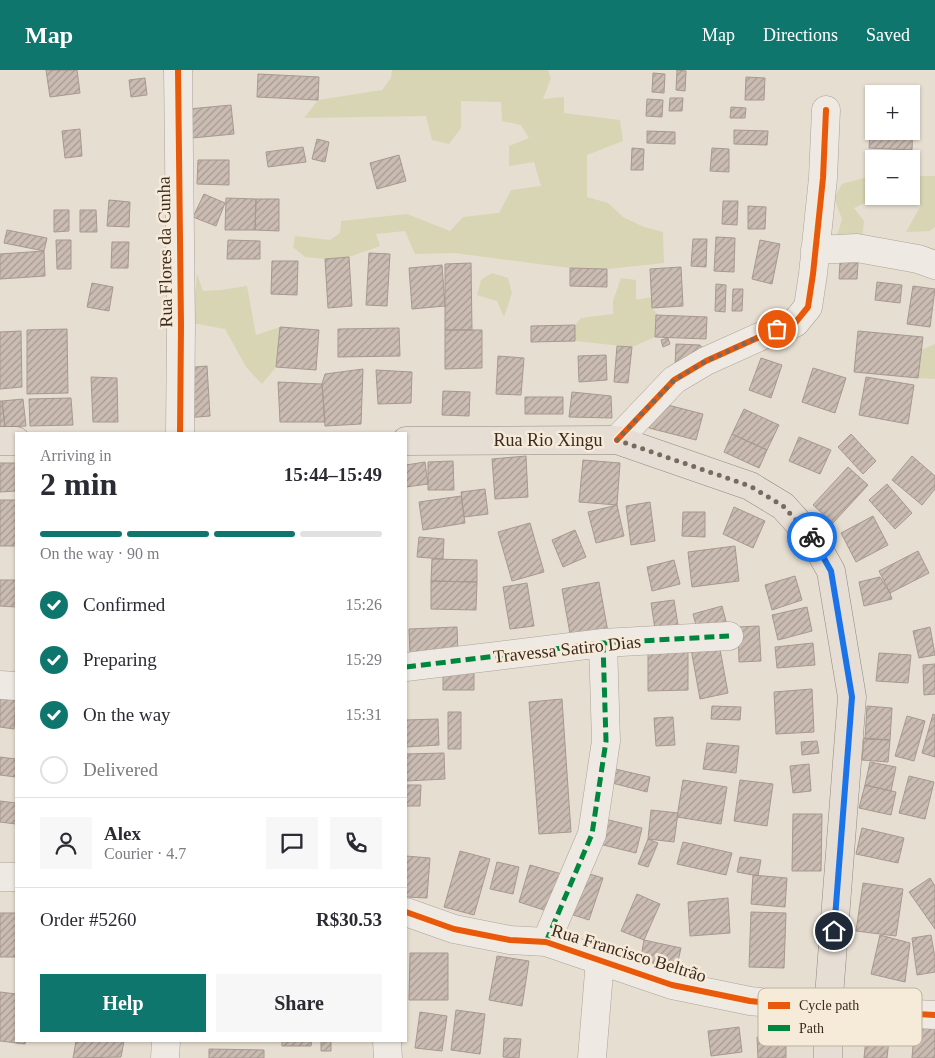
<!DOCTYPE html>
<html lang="en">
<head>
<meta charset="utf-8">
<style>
  body { margin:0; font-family:Georgia,serif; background:#f7f7f7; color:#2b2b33; height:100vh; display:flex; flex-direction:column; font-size:19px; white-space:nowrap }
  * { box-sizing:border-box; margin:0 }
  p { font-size:16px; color:#7c7c81 }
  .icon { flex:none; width:28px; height:28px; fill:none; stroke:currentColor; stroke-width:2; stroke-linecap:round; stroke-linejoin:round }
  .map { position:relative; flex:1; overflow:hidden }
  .sheet { position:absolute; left:15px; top:362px; width:392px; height:610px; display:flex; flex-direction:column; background:#fff; border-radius:0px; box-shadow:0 1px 4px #0004 }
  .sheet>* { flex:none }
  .tools { position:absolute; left:865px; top:15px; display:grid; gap:10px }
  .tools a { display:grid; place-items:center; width:55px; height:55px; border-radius:0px; background:#fff; box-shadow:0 1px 4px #0004; font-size:25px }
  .pin { position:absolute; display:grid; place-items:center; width:42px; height:42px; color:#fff; margin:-21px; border:2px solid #fff; border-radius:50%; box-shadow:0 1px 5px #0007 }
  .courier { position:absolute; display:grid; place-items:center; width:50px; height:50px; margin:-25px; border:4px solid #1a73e8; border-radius:50%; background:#fff; color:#222; box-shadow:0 1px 6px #0007 }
  .summary em { font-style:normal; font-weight:600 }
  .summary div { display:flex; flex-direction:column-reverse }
  .summary { display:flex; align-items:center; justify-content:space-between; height:85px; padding:0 25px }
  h1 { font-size:32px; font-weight:600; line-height:38px }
  .bar { display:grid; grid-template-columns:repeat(4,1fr); gap:8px 5px; align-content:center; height:60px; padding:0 25px }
  .bar i { height:6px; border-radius:4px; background:#e1e1e2 }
  .bar .current { background:#0f766e }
  .bar p { grid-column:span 4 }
  .line { display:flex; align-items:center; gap:12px; padding:0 25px; border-top:1px solid #e1e1e2 }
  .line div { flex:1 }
  .round { display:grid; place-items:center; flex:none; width:52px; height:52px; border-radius:0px; background:#f7f7f7 }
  ol { padding:0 25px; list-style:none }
  li { display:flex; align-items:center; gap:15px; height:55px }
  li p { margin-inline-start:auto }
  li .icon { padding:5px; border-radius:50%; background:#0f766e; color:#fff; stroke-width:4 }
  li:last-child { color:#7c7c81 }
  li i { width:28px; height:28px; border:2px solid #e1e1e2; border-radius:50% }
  .primary-button { display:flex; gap:10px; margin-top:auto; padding:10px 25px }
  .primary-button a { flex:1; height:58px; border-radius:0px; background:#0f766e; color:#fff; font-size:20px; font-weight:600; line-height:58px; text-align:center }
  .primary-button a+a { background:#f7f7f7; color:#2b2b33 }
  header { display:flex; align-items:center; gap:30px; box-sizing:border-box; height:70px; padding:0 25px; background:#0f766e; color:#fff }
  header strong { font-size:24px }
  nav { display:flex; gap:28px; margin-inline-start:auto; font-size:18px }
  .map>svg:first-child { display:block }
</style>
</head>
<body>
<header>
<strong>Map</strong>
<nav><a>Map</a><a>Directions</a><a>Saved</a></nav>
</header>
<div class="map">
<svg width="935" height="988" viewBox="0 0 935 988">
  <defs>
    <pattern id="building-hatch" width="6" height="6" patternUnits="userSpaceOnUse" patternTransform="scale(1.25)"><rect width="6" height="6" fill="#cabcb2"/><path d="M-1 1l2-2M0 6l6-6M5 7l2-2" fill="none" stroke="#a59990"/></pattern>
  </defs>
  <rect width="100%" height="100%" fill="#e6ded1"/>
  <path fill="#d8d5b4" d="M392 0H548L551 8 543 29 564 27V43L620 50 623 71 587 85V127L608 133 623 147 644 157 663 162 664 193 607 199 570 198 454 183 415 184 405 161 376 164 380 176 349 187 325 189 305 187 293 177 295 166 330 170 340 163 341 151 407 144 450 161 463 147 499 143 511 120 541 116 534 92 509 96V76L529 68 521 55 502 51 501 32 461 31V58L449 74 432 70 426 46 304 48 318 30 382 20 391 8Z
    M874 105V126H911V106H935V157L930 161 906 162 921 135H895L872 130 854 138 864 151 862 170 836 169 842 149 834 128 842 114Z
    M492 203 508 208 512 223 504 247 497 231 477 225 481 210Z
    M197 204 203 221 221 220 247 216 256 265 280 257 276 297 262 314 246 297 225 259 192 253Z
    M621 208 636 210V230L652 227V238L658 245 655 267 632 277 575 271V255L581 248 613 244V231Z
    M935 274V309L918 308 921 280Z"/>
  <path fill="url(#building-hatch)" stroke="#a79990" d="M46 0H77L80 23 50 27Z
    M677 0 686 1 685 21 676 20Z
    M653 3 665 4 664 23 652 22Z
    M258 4 319 7 318 30 257 27Z
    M746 7 765 8 764 30H745Z
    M145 8 147 25 131 27 129 10Z
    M670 28H683L682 41H669Z
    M647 29 663 30 662 47 646 46Z
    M231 35 234 64 192 68 189 39Z
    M731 37 746 38 745 48H730Z
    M871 52H874V61H911V54H913L912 80 869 78Z
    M80 59 82 86 65 88 62 61Z
    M734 60 768 61 767 75 734 74Z
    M647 61 675 62V74L647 73Z
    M317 69 329 72 325 92 312 89Z
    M303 77 306 92 268 97 266 82Z
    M632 78 644 79 643 100H631Z
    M712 78 729 79V102L710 101Z
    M399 85 406 111 377 119 370 93Z
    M198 90H229V115L197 114Z
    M204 124 225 133 216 156 193 147Z
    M226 128 256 129 255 160H225Z
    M256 129H279V161L255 160Z
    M109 130 130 132 129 157 107 156Z
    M723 131H738L737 155 722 154Z
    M748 136 766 137 765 159H748Z
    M54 140H69V161L54 162Z
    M80 140H96L97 162H80Z
    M7 160 47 168 44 181 4 173Z
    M716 167 735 168 734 202 714 201Z
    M693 169H707L706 197 691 196Z
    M56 170H71V199H57Z
    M228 170 260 171V189H227Z
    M760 170 780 174 772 214 752 209Z
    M112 172H129L128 198H111Z
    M44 181 45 206 0 209V184Z
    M369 183 390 184 387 236 366 235Z
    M349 187 352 236 328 238 325 189Z
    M272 191H298L297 225 271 224Z
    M840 192 858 193 857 209H839Z
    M471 193 472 260H445V194Z
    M442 195 445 236 412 239 409 198Z
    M681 197 683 236 652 238 650 199Z
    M570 198 607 199V217L570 216Z
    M877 212 902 215 900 233 875 230Z
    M92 213 113 217 109 241 87 237Z
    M716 214 726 215 725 242 715 241Z
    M913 216 935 219 930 257 907 254Z
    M733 219H743L742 241H732Z
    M656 245 707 247 706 269 655 267Z
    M575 255V271L531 272V256Z
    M280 257 319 260 316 300 276 297Z
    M399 258 400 286 338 287V259Z
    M67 259 68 323 27 324V260Z
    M445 260H482V298L445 299Z
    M21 261 22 317 0 319V262Z
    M858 261 923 267 918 308 854 302Z
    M668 268 670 274 663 277 661 270Z
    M676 274 700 275 708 284 675 296Z
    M617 276 632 277 628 313 614 312Z
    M606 285 607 310 579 312 578 286Z
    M498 286 524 288 521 325 496 324Z
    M761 288 782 295 771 328 749 320Z
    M207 296 210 346 185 348 182 298Z
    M813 298 846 308 835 343 802 332Z
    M363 299 361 354 325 356 322 314 325 304Z
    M376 300 412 302 411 333 378 334Z
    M91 307 117 308 118 352H93Z
    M866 307 914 315 908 354 859 345Z
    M278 312 322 314 325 352H280Z
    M443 321 470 322 469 346 442 345Z
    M572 322 611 326 612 348 569 347Z
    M525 327H563V344H525Z
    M71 328 73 355 30 356 29 329Z
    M23 329 26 356 5 357 2 331Z
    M0 331H2L5 357H0Z
    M656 332 703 344 696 370 649 358Z
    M744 339 779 355 767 380 732 364Z
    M732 364 767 380 759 398 724 382Z
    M851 364 876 391 863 404 838 377Z
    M799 367 831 380 820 404 789 391Z
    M526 386 528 427 495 429 492 389Z
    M912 386 935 406V419L922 435 892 410Z
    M583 390 620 393 617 435 579 432Z
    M453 391 454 420H428V392Z
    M425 392 428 414 406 417V395Z
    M0 393H16V421L0 422Z
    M848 397 868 415 833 453 813 435Z
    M887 414 912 443 895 459 869 430Z
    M485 419 488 444 464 447 461 422Z
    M461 426 465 453 423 460 419 432Z
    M0 430H16V476H0Z
    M650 432 655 471 631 475 626 436Z
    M617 435 624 466 596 473 588 442Z
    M734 437 765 451 753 478 723 464Z
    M683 442H705V467L682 466Z
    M873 446 888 475 856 492 841 463Z
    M530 453 544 502 512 511 498 462Z
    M575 460 586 487 563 497 552 470Z
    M419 467 444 469 443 489 417 487Z
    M735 476 739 511 692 517 688 482Z
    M918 481 929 503 890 523 879 501Z
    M432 489 477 490V512L431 511Z
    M674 490 680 514 652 521 647 497Z
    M795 506 802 530 772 540 765 515Z
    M880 507 890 523 892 529 864 536 859 512Z
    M0 510H16V537L0 536Z
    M431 511 477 512 476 540 431 539Z
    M599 512 608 562 571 569 562 519Z
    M527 513 534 556 510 559 503 517Z
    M674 530 678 555 655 559 651 533Z
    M722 536 727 555 698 563 693 544Z
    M807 537 812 561 778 570 772 545Z
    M759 556 761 591 739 592 738 557Z
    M457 557 458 583 410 585 409 559Z
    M930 557 935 585 919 588 913 561Z
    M813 573 815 595 777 598 775 577Z
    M719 574 728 623 700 629 691 579Z
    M688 579V620L648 621V580Z
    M879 583 911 585 908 613 876 611Z
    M935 594V624L924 625 923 595Z
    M443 596H474V620H443Z
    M812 619 814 662 776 664 774 622Z
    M0 629 16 630 14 659 0 657Z
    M562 629 571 762 539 764 529 632Z
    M712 636 741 637 740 650 711 649Z
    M867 636 892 638 890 670 865 669Z
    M448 642H461V679H448Z
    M933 644 935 645V687L922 683Z
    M907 646 925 651 914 691 895 686Z
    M673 647 675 675 656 676 654 648Z
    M438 649 439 675 406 677V650Z
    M864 668 890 670 888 692 862 690Z
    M817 671 819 683 802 685 801 672Z
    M707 673 739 676 736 703 703 699Z
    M444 683 445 709 406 711V684Z
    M0 687 16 689V707L0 705Z
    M870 692 896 697 891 721 865 715Z
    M809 694 811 721 793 723 790 696Z
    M615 699 650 707 647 722 612 713Z
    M909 706 934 712 925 749 899 743Z
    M683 710 727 717 721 754 677 747Z
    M740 710 773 714 767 756 734 751Z
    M406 715H421L420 736H406Z
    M865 715 896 722 891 745 859 738Z
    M0 731 16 733V754L0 752Z
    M651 740 678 743 674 772 648 769Z
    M793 744H822L821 801H792Z
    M605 749 642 758 636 783 599 774Z
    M862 758 904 768 898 793 856 784Z
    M648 769 658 773 648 797 638 794Z
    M683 772 732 783 726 805 677 794Z
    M460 781 490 789 474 845 444 837Z
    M406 786 430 788 427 828 406 827Z
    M740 787 761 790 758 806 737 802Z
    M497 792 519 797 513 824 490 819Z
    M530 795 562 804 550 842 519 832Z
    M580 801 603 808 589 850 567 843Z
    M753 805 787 808 785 837 751 834Z
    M930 808 935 816V859L909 822Z
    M863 813 903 819 896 866 856 861Z
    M637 824 660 834 644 870 621 861Z
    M728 828 730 863 690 866 688 832Z
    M751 842 786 843 784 898 749 897Z
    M0 843H16V887H0Z
    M880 865 910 873 905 912 871 904Z
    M931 865 935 888V902L917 905 912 868Z
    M644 870 681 878 676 900 640 893Z
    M410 883H448V930H409Z
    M497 886 529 891 522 936 489 930Z
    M0 922 16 924V971H26L25 974 0 971Z
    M456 940 485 944 480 984 451 980Z
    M420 942 447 946 442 981 415 978Z
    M915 953 935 955V988H912Z
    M739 957 742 982 711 986 708 961Z
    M867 959 890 961 887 988H864Z
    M786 966V988H758L757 967Z
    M504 968 521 969 519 988 503 987Z
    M76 971H124L121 987 73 988Z
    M282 971H312L311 976H282Z
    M321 971H331V981H321Z
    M209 979 264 980V988H209Z"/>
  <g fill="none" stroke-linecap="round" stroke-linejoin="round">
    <defs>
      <path id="minor" d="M178 0 181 255 180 364
        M815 180 857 178 918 189 935 195
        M617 370 674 310 706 291 777 259 795 253 808 237 813 204 823 108 826 40
        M406 597 603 573 729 566
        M0 615 16 616
        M0 807H16
        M406 842 454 859 510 870 546 872 672 915 750 931 828 939 935 945
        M546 872 592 764 606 671 603 573
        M387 971 388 988
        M165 988 166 971
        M592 988 600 890"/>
      <path id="major" d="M0 371H16
        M406 371 617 370 750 416 783 436 813 469 831 501 852 627 828 939V988"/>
    </defs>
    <use href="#minor" stroke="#aca399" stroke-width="29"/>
    <use href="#major" stroke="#918980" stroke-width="29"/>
    <use href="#minor" stroke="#eee9e2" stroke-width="28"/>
    <use href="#major" stroke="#e6ded4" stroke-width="28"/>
    <path stroke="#00873e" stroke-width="5" stroke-dasharray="10 5" stroke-linecap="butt" d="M406 597 603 573 729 566
      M546 872 592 764 606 671 603 573"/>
    <defs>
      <path id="cycleway" d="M178 0 181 255 180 364
        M617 370 674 310 706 291 777 259 795 253 808 237 813 204 823 108 826 40
        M406 842 454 859 510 870 546 872 672 915 750 931 828 939 935 945"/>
    </defs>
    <use href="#cycleway" stroke="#f6ead8" stroke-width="9"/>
    <use href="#cycleway" stroke="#e8590c" stroke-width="6"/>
  </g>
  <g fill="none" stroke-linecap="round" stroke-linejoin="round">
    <path stroke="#786a5e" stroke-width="5" stroke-dasharray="0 9" d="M777 259 706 291 674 310 617 370 750 416 783 436 812 467"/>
    <path stroke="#1a73e8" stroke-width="6" d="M812 467 831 501 852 627 834 861"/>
  </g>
  <g text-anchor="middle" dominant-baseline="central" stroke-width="5" stroke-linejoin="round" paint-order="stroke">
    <g font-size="18" fill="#3c2b20" stroke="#f6ead8">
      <text transform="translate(165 182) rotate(-91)">Rua Flores da Cunha</text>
      <text x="548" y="370">Rua Rio Xingu</text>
      <text transform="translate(567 579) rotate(-6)">Travessa Satiro Dias</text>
      <text transform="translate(629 883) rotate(17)">Rua Francisco Beltrão</text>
    </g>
  </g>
  <rect x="758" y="918" width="164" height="58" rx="8" fill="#f6ead8" stroke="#beb1a1" stroke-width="1"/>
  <rect x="768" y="932" width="22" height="7" fill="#e8590c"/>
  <rect x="768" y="955" width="22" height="6" fill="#00873e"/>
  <g font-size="14" fill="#3c2b20">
    <text x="799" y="940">Cycle path</text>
    <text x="799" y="963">Path</text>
  </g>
</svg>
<div class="tools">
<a>+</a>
<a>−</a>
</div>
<div class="pin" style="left:777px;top:259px;background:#ea580c"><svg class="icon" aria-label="bag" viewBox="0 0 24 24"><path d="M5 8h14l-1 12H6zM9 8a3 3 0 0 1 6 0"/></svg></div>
<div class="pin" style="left:834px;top:861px;background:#1f2937"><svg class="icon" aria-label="home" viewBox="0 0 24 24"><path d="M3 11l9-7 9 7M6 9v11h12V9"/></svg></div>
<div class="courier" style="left:812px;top:467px"><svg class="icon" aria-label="bike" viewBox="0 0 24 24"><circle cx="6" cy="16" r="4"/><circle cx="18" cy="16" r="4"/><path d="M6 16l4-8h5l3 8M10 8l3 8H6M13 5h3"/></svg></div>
<section class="sheet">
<div class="summary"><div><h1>2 min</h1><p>Arriving in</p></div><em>15:44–15:49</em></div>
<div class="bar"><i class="current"></i><i class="current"></i><i class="current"></i><i></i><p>On the way · 90 m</p></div>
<ol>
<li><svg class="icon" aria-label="check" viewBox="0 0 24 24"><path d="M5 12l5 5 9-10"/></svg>Confirmed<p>15:26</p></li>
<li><svg class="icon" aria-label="check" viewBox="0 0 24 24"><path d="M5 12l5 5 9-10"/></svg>Preparing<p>15:29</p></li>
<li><svg class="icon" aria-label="check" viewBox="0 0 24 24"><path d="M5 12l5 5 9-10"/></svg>On the way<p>15:31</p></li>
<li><i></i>Delivered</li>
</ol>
<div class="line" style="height:90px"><a class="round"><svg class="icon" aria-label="person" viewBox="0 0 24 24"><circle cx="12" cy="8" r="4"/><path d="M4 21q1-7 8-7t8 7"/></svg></a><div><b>Alex</b><p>Courier · 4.7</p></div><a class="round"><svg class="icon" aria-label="chat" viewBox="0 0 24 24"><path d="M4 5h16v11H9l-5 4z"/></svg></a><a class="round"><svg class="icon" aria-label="phone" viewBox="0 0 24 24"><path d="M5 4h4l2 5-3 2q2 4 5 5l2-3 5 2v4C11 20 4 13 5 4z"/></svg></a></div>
<div class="line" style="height:65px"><div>Order #5260</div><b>R$30.53</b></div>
<div class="primary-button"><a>Help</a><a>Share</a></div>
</section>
</div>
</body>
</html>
